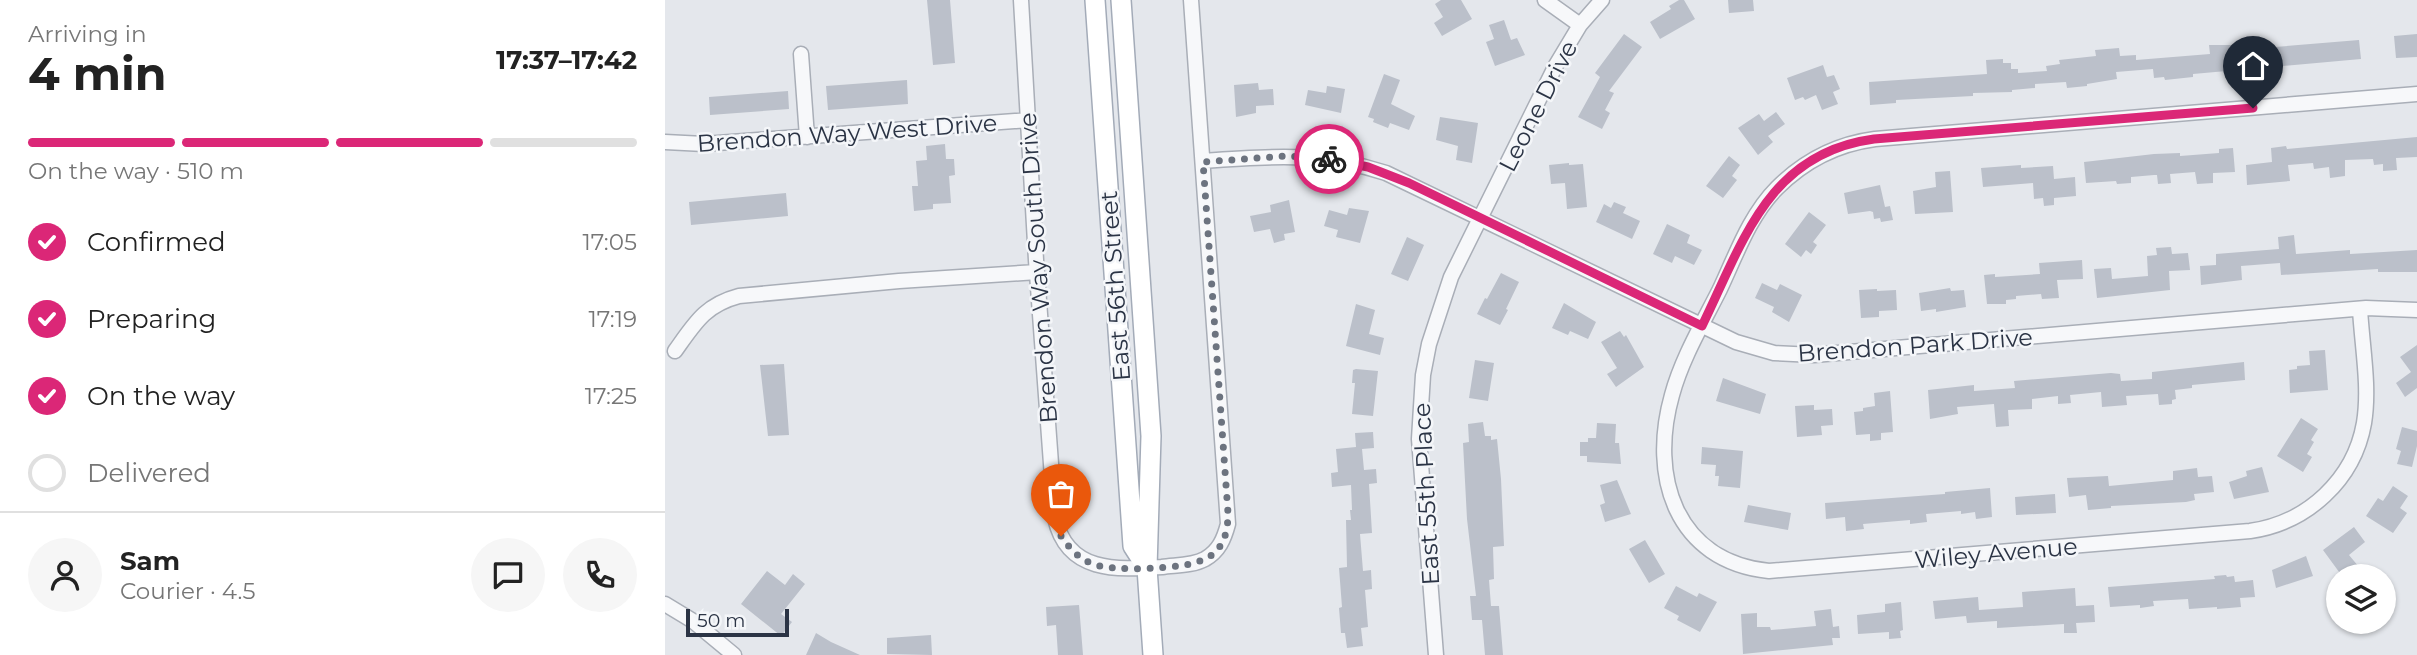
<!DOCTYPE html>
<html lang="en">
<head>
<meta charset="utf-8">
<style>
  body { margin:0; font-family:Montserrat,sans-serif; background:#f6f6f6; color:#222; height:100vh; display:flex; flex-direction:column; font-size:26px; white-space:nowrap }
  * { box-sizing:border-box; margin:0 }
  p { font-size:23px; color:#767676 }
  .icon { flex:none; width:38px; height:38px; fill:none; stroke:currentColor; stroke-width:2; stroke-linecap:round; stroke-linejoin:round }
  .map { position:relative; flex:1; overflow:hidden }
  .drawer { display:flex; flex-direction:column; background:#fff; width:665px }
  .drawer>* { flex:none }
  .fabs { position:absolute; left:1661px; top:564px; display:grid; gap:14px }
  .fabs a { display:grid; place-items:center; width:70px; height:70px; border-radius:50%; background:#fff; box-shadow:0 2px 5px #0004; font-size:35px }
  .scale { position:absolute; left:21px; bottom:18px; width:103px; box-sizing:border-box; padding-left:7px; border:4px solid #2b3445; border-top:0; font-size:19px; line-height:24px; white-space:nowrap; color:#2b3445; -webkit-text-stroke:5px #f4f6f9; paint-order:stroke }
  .pin { position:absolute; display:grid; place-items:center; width:60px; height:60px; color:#fff; margin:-72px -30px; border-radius:50% 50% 50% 0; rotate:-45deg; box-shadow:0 0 7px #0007 }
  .pin .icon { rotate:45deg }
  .courier { position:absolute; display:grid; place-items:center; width:70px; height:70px; margin:-35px; border:5px solid #db2777; border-radius:50%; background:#fff; color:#222; box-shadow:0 2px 9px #0007 }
  .headline em { font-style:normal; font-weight:700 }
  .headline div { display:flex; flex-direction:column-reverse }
  .headline { display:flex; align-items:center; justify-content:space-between; height:119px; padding:0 28px }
  h1 { font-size:46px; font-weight:700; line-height:52px }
  .bar { display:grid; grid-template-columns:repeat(4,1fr); gap:10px 7px; align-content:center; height:84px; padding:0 28px }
  .bar i { height:9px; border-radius:5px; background:#e0e0e0 }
  .bar .active { background:#db2777 }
  .bar p { grid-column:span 4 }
  .line { display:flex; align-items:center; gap:18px; padding:0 28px; border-top:2px solid #e0e0e0 }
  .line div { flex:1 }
  .round { display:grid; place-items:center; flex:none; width:74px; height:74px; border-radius:37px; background:#f6f6f6 }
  ol { padding:0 28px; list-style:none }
  li { display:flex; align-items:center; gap:21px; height:77px }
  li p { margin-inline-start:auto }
  li .icon { padding:7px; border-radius:50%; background:#db2777; color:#fff; stroke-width:4 }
  li:last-child { color:#767676 }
  li i { width:38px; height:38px; border:4px solid #e0e0e0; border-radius:50% }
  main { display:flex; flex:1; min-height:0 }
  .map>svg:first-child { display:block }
</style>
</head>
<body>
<main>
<section class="drawer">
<div class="headline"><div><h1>4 min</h1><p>Arriving in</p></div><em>17:37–17:42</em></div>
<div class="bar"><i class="active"></i><i class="active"></i><i class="active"></i><i></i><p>On the way · 510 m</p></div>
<ol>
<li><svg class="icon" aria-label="check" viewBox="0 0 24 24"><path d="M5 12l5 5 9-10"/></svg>Confirmed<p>17:05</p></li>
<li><svg class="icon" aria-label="check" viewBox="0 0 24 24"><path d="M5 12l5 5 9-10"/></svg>Preparing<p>17:19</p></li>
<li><svg class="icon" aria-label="check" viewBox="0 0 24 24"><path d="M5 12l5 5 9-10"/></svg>On the way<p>17:25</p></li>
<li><i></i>Delivered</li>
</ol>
<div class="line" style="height:126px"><a class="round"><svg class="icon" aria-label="person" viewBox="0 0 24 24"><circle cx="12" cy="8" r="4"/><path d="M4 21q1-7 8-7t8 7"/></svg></a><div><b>Sam</b><p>Courier · 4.5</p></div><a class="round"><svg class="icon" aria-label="chat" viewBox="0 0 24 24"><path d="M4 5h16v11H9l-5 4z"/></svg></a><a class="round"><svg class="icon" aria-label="phone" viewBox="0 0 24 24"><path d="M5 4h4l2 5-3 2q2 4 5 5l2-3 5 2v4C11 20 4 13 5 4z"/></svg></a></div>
</section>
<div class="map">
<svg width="1752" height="655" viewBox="0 0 1752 655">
  <rect width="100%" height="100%" fill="#e4e7ec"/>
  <path fill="#bbc0ca" d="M262 0H285L290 63 268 65Z
    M776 0H796L807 19 777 36 769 23 778 17 770 4Z
    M1014 0H1019L1030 19 995 39 985 22 1006 9 1004 6Z
    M1063 0H1088L1089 11 1064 13Z
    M839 20 846 40 852 38 860 55 830 66 821 42 829 39 824 25Z
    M959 34 977 47 944 91 949 93 940 110 945 113 937 129 913 117 935 77 930 73Z
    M1752 34V57L1731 58 1729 36Z
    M1694 40 1696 59 1528 74V77L1500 80 1499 77 1489 78 1488 69 1451 72 1452 79 1422 84V86L1402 88 1401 82 1370 84V88L1347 90V92L1308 93V96L1231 100V103L1205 105 1204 82 1322 74 1321 60 1338 59V63H1346V69H1353V73L1382 71 1381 66 1395 64 1394 60 1431 56 1430 50 1454 48 1455 56 1471 55V60L1545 54 1544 45H1571L1572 53 1597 51 1598 46 1610 45V47Z
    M1158 65 1162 77 1169 75 1175 89 1168 92 1173 104 1157 110 1151 95 1140 100 1138 97 1130 100 1122 78Z
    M719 74 735 80 726 104 750 116 744 130 725 123 723 128 708 122 709 119 703 117Z
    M242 80 243 104 163 110 161 86Z
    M593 83 594 90 608 89 609 105 591 106V113L571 117 569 85Z
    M662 86 680 89 676 113 640 105 643 90 661 93Z
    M123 91 124 109 45 115 44 97Z
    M1111 112 1120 124 1103 136 1108 142 1093 155 1073 128 1094 114 1099 121Z
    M775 117 813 123 807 163 791 160 793 146 771 140Z
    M1752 137V157L1731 158 1732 170 1718 171V164L1709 165 1708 159 1680 160V176L1665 178 1664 167 1649 169 1648 163 1623 165 1625 181 1582 185 1581 165 1607 162 1606 148 1621 146 1622 149Z
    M280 144 281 159H289L290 175 284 176 286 203 268 204V209L249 211 247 186H253L251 161 262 160 261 146Z
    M1568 148 1570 172 1548 173V183L1532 184 1530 172 1505 174 1506 183 1493 184 1492 175H1489L1466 177V183L1452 184 1451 181 1421 183 1419 162 1489 154 1515 153V156L1554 153V149Z
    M1064 156 1075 165 1067 176 1072 180 1058 198 1041 186Z
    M904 163V165L918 164 922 207 902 209 900 183 886 184 884 165Z
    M1356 165V168L1388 166 1389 179 1410 177 1411 196 1389 198V205L1379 206 1378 198 1369 199 1368 183 1318 187 1316 168Z
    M1285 171 1288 212 1250 214 1248 191 1271 187 1270 172Z
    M1215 185 1220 207 1225 206 1228 220 1216 222 1215 218 1209 219 1208 212 1205 211 1183 214 1179 193Z
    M121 193 123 216 26 225 24 202Z
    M624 200 630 232 619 234 620 240 609 243 605 229 589 232 585 216 606 212 605 205Z
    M949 202 961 207 958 213 975 221 967 239 931 222 939 204 946 208Z
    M684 208 704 211 695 243 671 237 673 230 659 226 664 210 682 215Z
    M1144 212 1161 225 1148 242 1152 245 1146 254 1141 250 1136 257 1120 244Z
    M1002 224 1025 235 1022 243 1037 250 1029 265 1010 256 1007 263 988 254Z
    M1629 235 1631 254 1685 250V254L1752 250V272H1713V269L1616 275 1615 263 1576 266 1577 280 1536 285 1535 266 1551 265V254L1614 249 1613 237Z
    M742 237 759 245 743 281 726 274Z
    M1506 247 1507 254 1523 253 1525 270 1504 271 1505 290 1432 298 1429 269 1446 268 1447 279 1483 276 1482 256 1492 255 1491 248Z
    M1417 260 1418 279 1392 280 1394 298 1377 299 1376 294 1351 296V299L1341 300V304H1322L1319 275 1330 274V277L1375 274 1374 263Z
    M836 273 854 282 841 309 843 310 835 325 812 314 820 298 822 299Z
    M1097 283 1112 290 1115 284 1137 295 1124 322 1107 312 1109 307 1090 298Z
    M1285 288 1286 291 1299 290 1301 307 1271 312V309L1256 311 1254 293Z
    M1212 289V291L1231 290 1232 310 1214 311V317L1196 318 1194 290Z
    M899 303 931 322 923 339 905 331 903 335 887 328Z
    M691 304 710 310 704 334 719 338 715 355 681 346Z
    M955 331 959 337 961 335 979 367 951 387 942 374 952 368 936 342Z
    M1752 345V388L1740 397 1731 383 1746 372 1735 357Z
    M1660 350 1663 390 1625 393 1624 370 1632 369V366L1645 365 1644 351Z
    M810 360 829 363 823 401 804 398Z
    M1579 362 1580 380 1527 385V388L1510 390 1511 399 1507 400V404L1494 405 1493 394 1461 396 1462 405 1437 407 1436 392 1405 395 1406 403 1393 404V396L1367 399V409L1343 410 1344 426 1331 427 1329 404 1292 407 1293 414 1265 419 1263 390 1309 385V391L1350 388 1349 381 1446 373 1455 374 1456 381 1487 379V372Z
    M119 364 124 435 103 436 95 365Z
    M691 369 713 371 708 416 687 414 690 383H687L688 370Z
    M1058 378 1101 394 1095 414 1051 401Z
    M1225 391 1228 432 1216 433V440L1205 441V434L1191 435 1189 412 1198 411V408L1210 406 1209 393Z
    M1149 405V410L1167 409 1168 425 1156 426 1157 435 1132 437 1130 406Z
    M1636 418 1653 429 1646 440 1649 442 1642 454 1647 457 1638 472 1612 456Z
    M818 422 820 436H826V440L832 439 836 479 839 546 828 547 829 579 824 580 826 606H834L838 655H820L817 620H807L805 596H811L802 519 798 443 804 442 803 424Z
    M932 423 951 424 950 443H954L956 464 922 462V456H915V442H923V438H931Z
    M1737 427 1752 431V446L1747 467 1732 464 1736 451 1731 449Z
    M708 432 709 448 697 449 699 470 711 469 712 483 704 484 707 533 695 534 698 571 706 570 707 589 700 590 703 627 696 628 698 646 682 648 680 633H676L674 608 677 607 674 568 682 567 681 520H686L685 510H687L686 485 667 487 666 473 673 472 671 449 691 447 690 433Z
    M1037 447 1078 451 1075 488 1053 486 1054 476H1050L1051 465 1036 464Z
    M1597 467 1604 492 1569 499 1564 482 1582 476 1581 471Z
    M1532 468 1533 477 1547 476 1549 492 1529 494 1530 500 1521 502 1446 506V508L1423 510 1421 495 1404 497 1402 478 1443 476 1444 486 1465 484 1508 480V471Z
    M952 480 966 514 940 522 935 505 940 503 935 485Z
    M1728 486 1743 496 1735 508 1742 513 1728 533 1701 516 1713 498 1718 501Z
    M1325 488 1327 517 1311 519 1310 512 1296 514V511L1261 514 1262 522 1245 524V520L1198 524 1199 529 1181 531 1180 517 1161 519 1160 503 1280 494V492Z
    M1390 494 1391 513 1351 515 1350 497Z
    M1083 505 1126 513 1123 530 1079 522Z
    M1689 527 1700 542 1684 555 1694 567 1682 576H1677L1658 550Z
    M980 540 1000 574 984 583 964 549Z
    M1641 556 1648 576 1611 588 1607 570Z
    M102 571 120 585 128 574 140 584 116 614 127 622 116 636 76 604Z
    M1561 575 1562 577 1569 576 1570 582 1588 580 1590 597 1575 598 1576 607 1552 609V607L1524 609 1523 599 1488 601 1489 606 1475 608V605L1445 607 1443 587 1550 579 1549 576Z
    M1011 586 1032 597 1034 593 1052 602 1035 632 1012 620 1014 616 999 608Z
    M1410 588 1411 606 1429 605 1430 622 1411 623 1412 633H1399V624L1332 628V621L1302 623 1301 616 1270 619 1268 601 1313 597 1314 610 1358 607 1357 592Z
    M1236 602 1238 630 1235 631 1236 638 1224 639V632L1193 634 1192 615 1220 612V604Z
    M414 605 418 655H393L391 625 382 626 381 607Z
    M1166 609 1168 627 1174 626 1175 638H1167L1168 645 1078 654 1076 614 1092 613V627H1105L1106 630 1151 626 1149 611Z
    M151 633 166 642 195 655H141Z
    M266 635 267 655 222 654V638Z"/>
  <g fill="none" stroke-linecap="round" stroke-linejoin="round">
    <defs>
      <path id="minor" d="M356 0 371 260 390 518C402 573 451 570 497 567 510 565 527 566 540 559 554 551 559 539 563 524L526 0
        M880 0 915 25
        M136 54 142 137
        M0 142 39 144 364 120
        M538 161C604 156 657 152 721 173L1071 342 1109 353 1149 355 1701 308 1752 310
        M1695 309C1697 346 1705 387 1699 423 1689 480 1642 523 1585 531L1104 571C1010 561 984 476 1007 395 1017 358 1038 323 1055 289 1071 255 1085 215 1112 188 1139 161 1172 144 1210 139L1752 94
        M10 351C30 323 40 305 74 296L234 281 372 272
        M0 604 28 621 69 655
        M771 655 754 439 758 375 764 344 786 277 891 65 915 25 937 0"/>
      <path id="major" d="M430 0 468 546 482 568
        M456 0 486 436 482 568 488 655"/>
    </defs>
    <use href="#minor" stroke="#a9aeb7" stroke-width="17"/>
    <use href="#major" stroke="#a3abb8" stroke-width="22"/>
    <use href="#minor" stroke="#f7f8fa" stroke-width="14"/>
    <use href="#major" stroke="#fff" stroke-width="19"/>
  </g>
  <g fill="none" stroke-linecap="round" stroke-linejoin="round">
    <path stroke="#6c737f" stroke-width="7" stroke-dasharray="0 12.6" d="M396 536C405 549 413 558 428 564 446 572 517 569 535 561 542 559 549 554 553 549 561 539 563 526 563 513L538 162 621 156 664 159"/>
    <path stroke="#db2777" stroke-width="9" d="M664 159 703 167 744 183 1037 326C1078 242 1103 153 1209 139L1588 108"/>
  </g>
  <g text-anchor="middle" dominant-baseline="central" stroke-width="5" stroke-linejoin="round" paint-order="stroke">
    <g font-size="24" fill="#2b3445" stroke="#f4f6f9">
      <text transform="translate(873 106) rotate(-63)">Leone Drive</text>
      <text transform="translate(182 133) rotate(-4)">Brendon Way West Drive</text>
      <text transform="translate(373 268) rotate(-94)">Brendon Way South Drive</text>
      <text transform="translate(450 286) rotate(-94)">East 56th Street</text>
      <text transform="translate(1250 345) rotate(-4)">Brendon Park Drive</text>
      <text transform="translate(761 494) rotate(-93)">East 55th Place</text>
      <text transform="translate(1331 553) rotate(-5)">Wiley Avenue</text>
    </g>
  </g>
</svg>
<div class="fabs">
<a><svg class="icon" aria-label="layers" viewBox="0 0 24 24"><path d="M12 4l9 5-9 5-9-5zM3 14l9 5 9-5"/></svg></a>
</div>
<div class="scale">50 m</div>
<div class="pin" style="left:396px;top:536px;background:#ea580c"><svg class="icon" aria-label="bag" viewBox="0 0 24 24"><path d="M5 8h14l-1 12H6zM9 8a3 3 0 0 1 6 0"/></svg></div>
<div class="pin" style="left:1588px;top:108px;background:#1f2937"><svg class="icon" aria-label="home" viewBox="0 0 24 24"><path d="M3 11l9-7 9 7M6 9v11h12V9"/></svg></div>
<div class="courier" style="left:664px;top:159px"><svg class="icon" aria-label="bike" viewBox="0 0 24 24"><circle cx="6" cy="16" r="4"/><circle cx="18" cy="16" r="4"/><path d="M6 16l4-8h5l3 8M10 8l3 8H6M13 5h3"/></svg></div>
</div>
</main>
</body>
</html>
